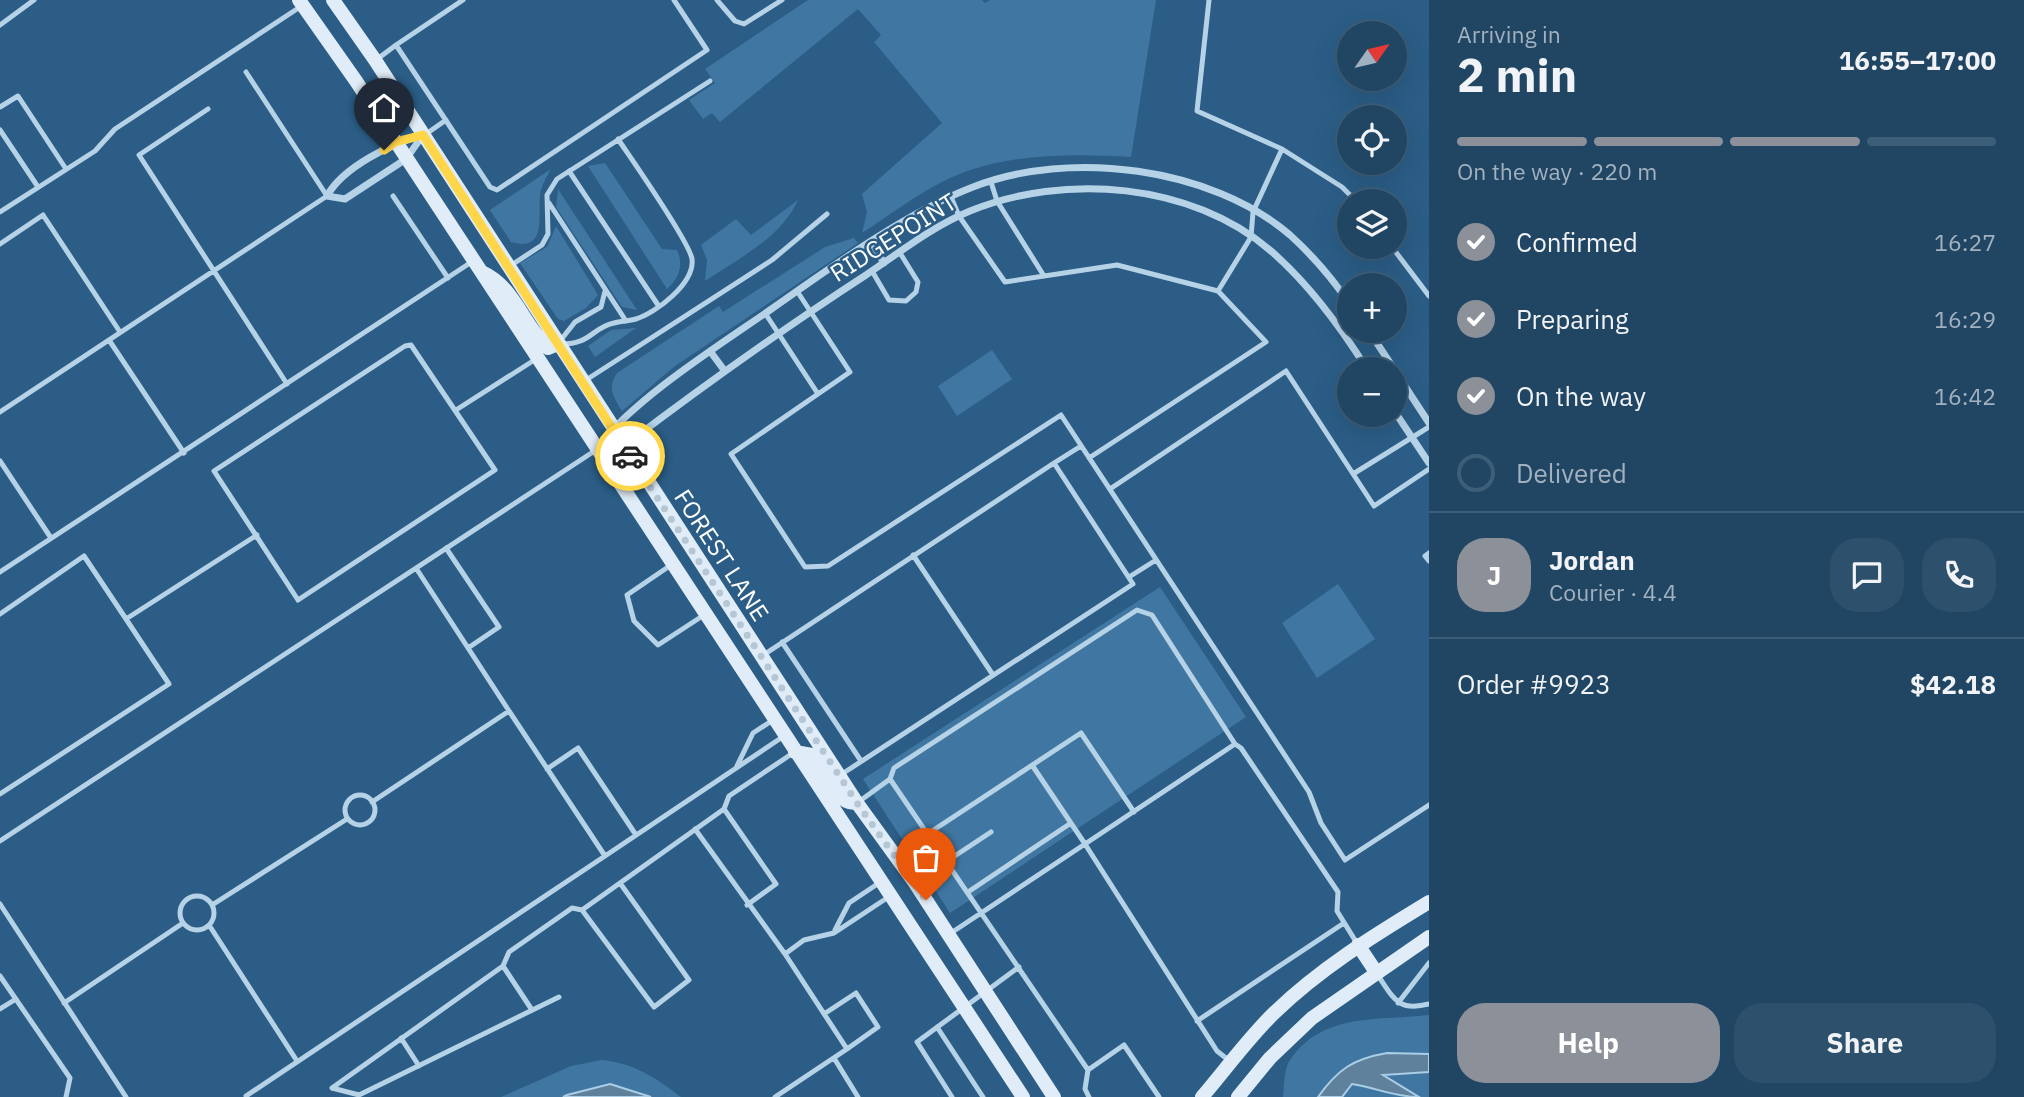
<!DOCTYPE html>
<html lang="en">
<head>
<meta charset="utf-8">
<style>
  body { margin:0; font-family:"IBM Plex Sans",sans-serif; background:#2d506d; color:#f1f3f6; height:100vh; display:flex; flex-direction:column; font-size:26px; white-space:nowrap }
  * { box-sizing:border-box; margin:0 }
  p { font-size:23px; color:#a2b1bf }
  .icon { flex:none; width:38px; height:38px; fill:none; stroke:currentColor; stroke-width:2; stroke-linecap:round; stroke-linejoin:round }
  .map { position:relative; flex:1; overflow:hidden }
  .panel { display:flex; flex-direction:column; background:#204664; width:595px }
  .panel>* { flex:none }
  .needle { width:46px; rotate:56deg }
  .tools { position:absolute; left:1337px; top:21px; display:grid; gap:14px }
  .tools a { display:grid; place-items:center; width:70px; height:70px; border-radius:50%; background:#204664; box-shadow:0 7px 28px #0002,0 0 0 2px #3d5e78; font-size:35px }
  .pin { position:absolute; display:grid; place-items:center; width:60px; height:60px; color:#fff; margin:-72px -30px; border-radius:50% 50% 50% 0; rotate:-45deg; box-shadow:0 0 7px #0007 }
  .pin .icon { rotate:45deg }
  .courier { position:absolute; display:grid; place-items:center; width:70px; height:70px; margin:-35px; border:5px solid #ffd54a; border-radius:50%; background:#fff; color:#222; box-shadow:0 2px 9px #0007 }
  .head em { font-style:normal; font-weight:700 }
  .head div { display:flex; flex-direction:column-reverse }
  .head { display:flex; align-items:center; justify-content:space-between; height:119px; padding:0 28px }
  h1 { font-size:46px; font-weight:700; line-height:52px }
  .bar { display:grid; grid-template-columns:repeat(4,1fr); gap:10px 7px; align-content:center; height:84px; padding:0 28px }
  .bar i { height:9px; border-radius:5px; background:#3d5e78 }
  .bar .on { background:#8c9099 }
  .bar p { grid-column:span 4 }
  .line { display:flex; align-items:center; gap:18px; padding:0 28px; border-top:2px solid #3d5e78 }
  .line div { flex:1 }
  .round { display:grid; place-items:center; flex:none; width:74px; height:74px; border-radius:28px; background:#2d506d }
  ol { padding:0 28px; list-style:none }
  li { display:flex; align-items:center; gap:21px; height:77px }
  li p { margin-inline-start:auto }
  li .icon { padding:7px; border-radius:50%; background:#8c9099; color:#fff; stroke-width:4 }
  li:last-child { color:#a2b1bf }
  li i { width:38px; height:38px; border:4px solid #3d5e78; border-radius:50% }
  .cta { display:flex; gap:14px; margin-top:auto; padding:14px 28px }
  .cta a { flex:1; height:80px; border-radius:28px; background:#8c9099; color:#fff; font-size:28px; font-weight:700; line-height:80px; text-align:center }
  .cta a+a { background:#2d506d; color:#f1f3f6 }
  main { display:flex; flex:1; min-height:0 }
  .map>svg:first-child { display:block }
</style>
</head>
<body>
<main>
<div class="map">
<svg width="1429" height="1097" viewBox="0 0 1429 1097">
  <rect width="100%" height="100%" fill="#2b5d86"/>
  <path fill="#4077a2" d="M808 0H982L985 3 990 0H1156L1131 157C1068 153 997 153 940 183 913 197 887 217 862 233L867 212 862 194 942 123 874 42 881 35 858 9 720 122 712 113 703 119 689 100 715 83 705 69Z
    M605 163 662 249 677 250C684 266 679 278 667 289L588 166Z
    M551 169C546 178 541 186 540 196 538 217 547 252 511 242L490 210Z
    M558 189 637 310 622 307 556 207Z
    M798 200C781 238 739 258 705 281L707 260 701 245 736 219 751 235Z
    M556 226 598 295 586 308 564 321 558 319 520 263 547 247Z
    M854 238 858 243 675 366 622 411C613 396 607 388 617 373L719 306 723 312 825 247Z
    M636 328 595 357 588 346 611 330Z
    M992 350 1012 379 957 416 938 386Z
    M1338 584 1375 639 1317 678 1282 623Z
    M1160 587 1246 717 950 913 863 779Z
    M1429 1015V1097H1283C1284 1087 1284 1068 1290 1060 1323 1012 1378 1021 1429 1015Z
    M602 1060C634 1063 656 1078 681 1097H501L571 1066Z"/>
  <path fill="#5f819c" stroke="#abcee7" stroke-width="2" d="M1387 1053 1429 1054V1072L1383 1075 1419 1097C1394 1097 1377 1088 1352 1084L1342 1097H1318C1338 1069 1353 1059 1387 1053Z
    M610 1084 651 1097H563L567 1095Z"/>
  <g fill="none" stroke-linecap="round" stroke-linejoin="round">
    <path stroke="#b6d2e7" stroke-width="5" d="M463 0 396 45 490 187 497 190 707 50 674 0
      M717 0 735 21 744 24 782 0
      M1209 0 1197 111 1282 149 1253 212 1251 237 1218 291
      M0 25 34 0
      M376 60 396 45
      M0 107 18 96 66 169
      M208 109 139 155 287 384
      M0 130 38 187
      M426 134 446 120
      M1282 149 1342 187 1356 201
      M569 171 658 305
      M991 182 997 201 1044 276
      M393 196 448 278
      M951 197 959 216 1005 282 1117 265 1218 291 1266 342 1089 458
      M549 203 626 321
      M0 212 95 151 115 129 300 7
      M0 244 43 215 120 332
      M1392 247 1429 296
      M510 266 542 245 548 234 547 195 557 179 710 81
      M872 271 889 300 906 301 916 292 918 282 900 253
      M797 291 850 372 818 394
      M765 313 818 394 731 454 805 567 828 566 1061 415 1309 792 1321 823 1345 860 1429 805
      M109 340 184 453
      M560 341 575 322 601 307 605 291
      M561 344C592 344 591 328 614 323 621 321 629 321 636 319 656 313 695 283 692 259 689 241 632 160 618 139
      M411 345 495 470 298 600 214 471 405 346Z
      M586 380 772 260 827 214
      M456 410 536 359
      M0 412 327 196 246 72
      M0 461 51 538
      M1054 463 1081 446
      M1353 474 1429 427
      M1110 489 1286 371 1374 506 1429 469
      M446 548 499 627 468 648
      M1429 553 1425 556 1429 561
      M913 555 993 675
      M671 565 627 595 634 621 658 645 704 615
      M416 568 509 711
      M0 572 473 261
      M1129 577 1156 560
      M0 614 84 556 126 619
      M782 642 861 761
      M762 656 1054 463 1133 584 842 774
      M736 768 753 733 773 720
      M547 769 578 748 636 835
      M890 779 894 768 1137 610 1152 615 1235 744
      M0 794 169 684 126 619 257 535
      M345 810a15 15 0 1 1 30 0a15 15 0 1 1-30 0Z
      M857 803 890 779 1088 1070 1085 1089 1089 1097
      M724 809 776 884 747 905
      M695 829 785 954 847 1049 775 1097
      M926 835 1081 733 1134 812
      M0 841 596 450
      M605 856 784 736
      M917 881 991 832
      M968 892 1071 823
      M180 913a17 17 0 1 1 34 0a17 17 0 1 1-34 0Z
      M0 904 126 1097
      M212 905 347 819
      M582 910 654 1007 689 980 620 883
      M209 925 297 1061
      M835 930 849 903 879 883
      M951 933 1085 844 1032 765
      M785 954 804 940 834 933 890 896
      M503 966 532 1010
      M1377 974C1394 999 1398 1012 1429 1004
      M0 976 70 1078 66 1097
      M64 1003 183 923
      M1398 1003 1429 963
      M0 1009 16 999
      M824 1014 856 993 878 1027 847 1049
      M1197 1021 1344 923
      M937 1027 983 1097
      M401 1038 419 1066
      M834 1058 858 1097
      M1231 1062 1217 1051 1085 844 1235 744 1241 748 1338 892 1337 911 1358 945
      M1088 1070 1124 1045 1159 1097
      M332 1088 503 966 509 952 572 908 582 910 724 809 729 796 793 753
      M332 1088 359 1095 559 997
      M246 1096 605 856 509 711 372 802
      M952 1097 917 1042 1019 967"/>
    <path stroke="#b6d2e7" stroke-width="7" d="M423 135 406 159 345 199 327 196C343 167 392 143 423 135Z
      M872 243 884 263
      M1369 331 1394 369
      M710 351 724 370
      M1395 371 1429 423
      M1395 412 1429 463
      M597 448C634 399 718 346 770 310 830 268 905 213 973 187 1069 149 1211 167 1290 235 1312 255 1332 278 1349 303
      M596 450 624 446C703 386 783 329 866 275 899 253 933 226 970 211 1064 173 1191 182 1271 251 1310 285 1340 326 1367 369"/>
    <path stroke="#e0ecf7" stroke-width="14" d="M299 0 356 81 1023 1097
      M333 0 375 60 857 803 915 883 1054 1097
      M482 272C515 287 522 324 548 348L558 344
      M795 752 812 755C822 771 836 805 857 803
      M1358 945 1376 972
      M1202 1097C1225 1070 1247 1040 1272 1015 1319 969 1373 936 1429 902
      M1238 1097 1270 1058 1312 1018 1429 937"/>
  </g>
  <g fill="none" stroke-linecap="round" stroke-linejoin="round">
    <path stroke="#b5c6d5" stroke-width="7" stroke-dasharray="0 12.6" d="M630 456 857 803 926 900"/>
    <path stroke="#ffd54a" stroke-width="9" d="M384 150 395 142 423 135 630 456"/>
  </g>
  <g text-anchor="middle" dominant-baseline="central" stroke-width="5" stroke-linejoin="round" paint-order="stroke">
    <g font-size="24" fill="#fff" stroke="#2b5d86">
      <text transform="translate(893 237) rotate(-32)">RIDGEPOINT</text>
      <text transform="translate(722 555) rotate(57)">FOREST LANE</text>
    </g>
  </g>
</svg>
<div class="tools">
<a><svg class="needle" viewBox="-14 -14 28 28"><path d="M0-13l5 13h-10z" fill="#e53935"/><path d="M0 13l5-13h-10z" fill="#a2b1bf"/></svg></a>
<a><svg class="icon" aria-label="locate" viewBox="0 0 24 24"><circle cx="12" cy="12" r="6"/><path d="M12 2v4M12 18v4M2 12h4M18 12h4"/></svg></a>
<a><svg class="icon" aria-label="layers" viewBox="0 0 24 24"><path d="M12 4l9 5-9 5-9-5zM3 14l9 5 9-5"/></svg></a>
<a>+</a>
<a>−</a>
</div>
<div class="pin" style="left:926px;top:900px;background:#ea580c"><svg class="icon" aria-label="bag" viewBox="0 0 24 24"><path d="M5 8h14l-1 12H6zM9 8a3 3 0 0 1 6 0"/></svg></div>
<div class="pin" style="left:384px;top:150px;background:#1f2937"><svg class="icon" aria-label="home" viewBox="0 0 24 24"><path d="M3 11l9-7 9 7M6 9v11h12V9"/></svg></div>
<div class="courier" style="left:630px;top:456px"><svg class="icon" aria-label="car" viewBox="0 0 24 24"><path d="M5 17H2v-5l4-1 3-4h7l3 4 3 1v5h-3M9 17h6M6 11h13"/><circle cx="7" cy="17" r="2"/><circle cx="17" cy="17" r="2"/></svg></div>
</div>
<section class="panel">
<div class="head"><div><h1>2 min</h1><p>Arriving in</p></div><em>16:55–17:00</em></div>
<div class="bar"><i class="on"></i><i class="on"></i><i class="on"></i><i></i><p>On the way · 220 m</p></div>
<ol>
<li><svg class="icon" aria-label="check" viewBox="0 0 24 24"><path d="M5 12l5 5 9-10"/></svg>Confirmed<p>16:27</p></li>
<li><svg class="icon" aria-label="check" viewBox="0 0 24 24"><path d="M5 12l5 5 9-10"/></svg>Preparing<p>16:29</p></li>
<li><svg class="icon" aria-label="check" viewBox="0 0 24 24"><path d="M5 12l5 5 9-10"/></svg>On the way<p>16:42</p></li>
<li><i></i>Delivered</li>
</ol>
<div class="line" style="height:126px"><b class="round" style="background:#8c9099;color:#fff">J</b><div><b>Jordan</b><p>Courier · 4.4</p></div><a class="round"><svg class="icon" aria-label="chat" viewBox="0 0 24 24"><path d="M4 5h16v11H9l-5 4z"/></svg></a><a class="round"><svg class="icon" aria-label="phone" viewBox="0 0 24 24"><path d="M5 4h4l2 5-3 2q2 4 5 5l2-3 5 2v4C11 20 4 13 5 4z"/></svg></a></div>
<div class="line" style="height:91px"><div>Order #9923</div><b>$42.18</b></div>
<div class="cta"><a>Help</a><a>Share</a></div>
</section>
</main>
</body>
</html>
